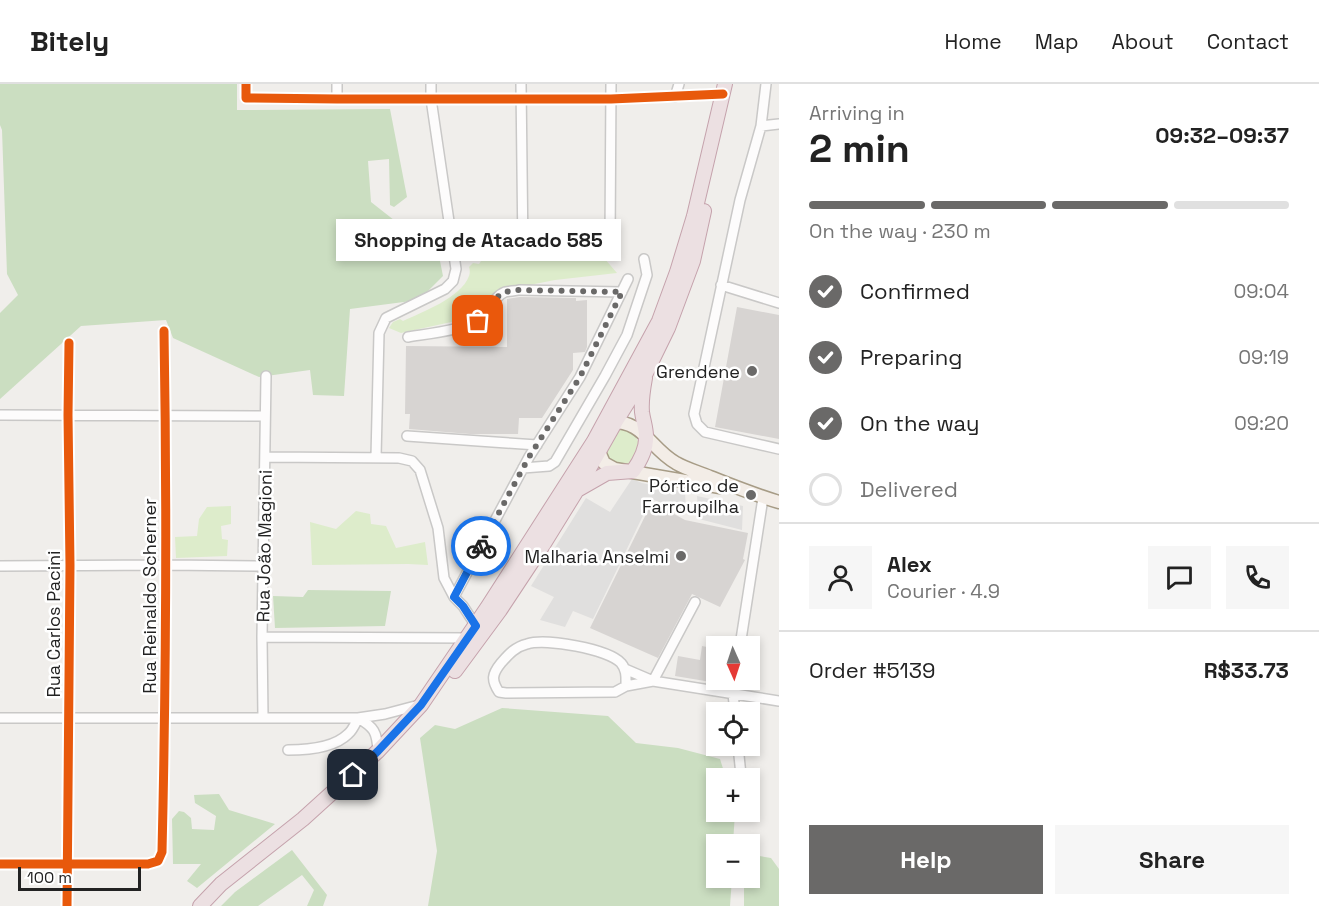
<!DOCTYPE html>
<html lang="en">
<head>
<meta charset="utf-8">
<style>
  body { margin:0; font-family:"Space Grotesk",sans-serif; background:#f6f6f6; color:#222; height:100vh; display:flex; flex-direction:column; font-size:22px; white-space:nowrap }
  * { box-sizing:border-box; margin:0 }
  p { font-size:20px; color:#767676 }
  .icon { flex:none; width:33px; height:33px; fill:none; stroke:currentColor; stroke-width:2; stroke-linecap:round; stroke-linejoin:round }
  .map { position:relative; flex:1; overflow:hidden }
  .sheet { display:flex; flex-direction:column; background:#fff; width:540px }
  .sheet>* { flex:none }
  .needle { width:39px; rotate:177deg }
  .controls { position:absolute; left:706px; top:552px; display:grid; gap:12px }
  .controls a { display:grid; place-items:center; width:54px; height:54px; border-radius:0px; background:#fff; box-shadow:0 3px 9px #0003; font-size:30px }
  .scale { position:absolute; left:18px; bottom:15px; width:123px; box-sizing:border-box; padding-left:6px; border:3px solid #222; border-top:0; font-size:16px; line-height:21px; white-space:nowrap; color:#222; -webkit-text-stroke:4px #fff; paint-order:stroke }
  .pin { position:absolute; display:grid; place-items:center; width:51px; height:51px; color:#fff; margin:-26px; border-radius:12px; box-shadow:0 3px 9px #0006 }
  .courier { position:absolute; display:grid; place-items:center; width:60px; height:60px; margin:-30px; border:4px solid #1a73e8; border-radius:50%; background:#fff; color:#222; box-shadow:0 2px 8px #0007 }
  .bubble { position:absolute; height:42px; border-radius:0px; background:#fff; box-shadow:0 3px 9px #0003; font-size:20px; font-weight:800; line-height:42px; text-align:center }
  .overview em { font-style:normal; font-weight:800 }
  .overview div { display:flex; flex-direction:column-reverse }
  .overview { display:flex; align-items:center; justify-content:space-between; height:102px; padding:0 30px }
  h1 { font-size:39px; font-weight:800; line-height:45px }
  .bar { display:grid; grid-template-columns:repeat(4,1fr); gap:9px 6px; align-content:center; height:72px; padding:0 30px }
  .bar i { height:8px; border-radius:4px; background:#e0e0e0 }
  .bar .active { background:#6a6968 }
  .bar p { grid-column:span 4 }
  .line { display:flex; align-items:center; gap:15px; padding:0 30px; border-top:2px solid #e0e0e0 }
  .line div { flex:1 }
  .round { display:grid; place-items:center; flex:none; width:63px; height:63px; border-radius:0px; background:#f6f6f6 }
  ol { padding:0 30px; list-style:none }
  li { display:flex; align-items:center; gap:18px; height:66px }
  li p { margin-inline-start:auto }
  li .icon { padding:6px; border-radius:50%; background:#6a6968; color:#fff; stroke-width:4 }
  li:last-child { color:#767676 }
  li i { width:33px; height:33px; border:3px solid #e0e0e0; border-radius:50% }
  .button { display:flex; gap:12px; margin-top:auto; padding:12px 30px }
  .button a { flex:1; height:69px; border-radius:0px; background:#6a6968; color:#fff; font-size:24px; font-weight:800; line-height:69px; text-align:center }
  .button a+a { background:#f6f6f6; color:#222 }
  header { display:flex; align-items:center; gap:36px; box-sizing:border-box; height:84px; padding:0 30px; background:#fff; border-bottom:2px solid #e0e0e0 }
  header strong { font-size:28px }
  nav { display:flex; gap:33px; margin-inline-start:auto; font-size:21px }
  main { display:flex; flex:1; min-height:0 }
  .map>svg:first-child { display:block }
</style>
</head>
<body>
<header>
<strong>Bitely</strong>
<nav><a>Home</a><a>Map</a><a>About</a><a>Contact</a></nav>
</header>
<main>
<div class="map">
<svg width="779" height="822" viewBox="0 0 779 822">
  <rect width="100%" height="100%" fill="#f0eeeb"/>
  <path fill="#ddeccb" d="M483 174H604L617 189 555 196 499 207 488 221 474 233 401 249 389 244 393 238 400 235 403 237C422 228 461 214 469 192 470 190 470 185 469 183L473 179 479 180Z
    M618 345 631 347 638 357V371L630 380C616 381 612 381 604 368Z
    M231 422V440L221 442 222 455 228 456 227 472 176 474 175 453 197 452 199 435 207 423Z
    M356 427 370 430 371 440 386 442 396 464 425 458 428 481 408 480 312 481 310 438 336 445Z"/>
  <path fill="#cbdec1" d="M0 0H237V26L390 25 407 113 394 123 390 121 389 75 368 77 371 118 399 140 434 147 443 192 419 216 350 225 344 312 313 311 310 286 259 293 173 254 166 236 81 242 0 315V229L18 211 7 190 2 46 0 41Z
    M308 506 391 507 385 542 275 544 273 512 303 513Z
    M502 624 608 632 636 659 678 664 720 675 726 694H717V728H735L733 760H717V794H732L730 822H428L437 767 420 654 435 641 455 645Z
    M219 710 229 726 275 740 197 804 187 797 201 780H173L172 735 179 727 184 728 191 734 192 745 214 746 216 732 195 719 194 711Z
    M292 766 327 811 323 822H307L314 806 302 791 258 822H221L235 808Z
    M753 771 771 774 779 785V822H744V794H750V772Z"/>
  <path fill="#e0dfde" d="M632 395 642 399 685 408 686 427 651 415 593 535 573 527 565 543 540 536 554 513 531 502 586 414 610 428Z
    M697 412 743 422 742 446 699 435Z"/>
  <path fill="#d7d4d2" d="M520 213 576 214V217L587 216V263L585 268 573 269V286L542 334H519L518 350H470L409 345 410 330H405L406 262 507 263V215Z
    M737 223 779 231V355L715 343Z
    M652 418 685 436 748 449 743 475 745 476 720 523 692 510 658 574 590 544Z
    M702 562 717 565V599L675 592 678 572 700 576Z"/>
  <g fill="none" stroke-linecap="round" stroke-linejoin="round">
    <defs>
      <path id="minor" d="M246 0V14L337 15H611L723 10
        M521 0 523 168
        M766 0 761 42 740 116 694 330 697 340 705 348 779 365
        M675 13 679 0
        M337 15V0
        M761 42 779 40
        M454 171 523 168H597L606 165 610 157 611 0
        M721 201 779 219
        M408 253C426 250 462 246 477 238 489 231 492 213 505 208 509 207 515 207 519 206L622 208
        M0 331 264 332
        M407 352 537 361
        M265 373 399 374 412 377 420 386 438 444 444 494 454 513 463 522 476 542
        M376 373 379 249 386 234 445 205 453 197 456 185 431 15V0
        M523 384 549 382 555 378 605 292 627 251 647 191 644 175
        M0 482 166 481 263 482
        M454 513 529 373 580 293 628 195
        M695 518 653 597 779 617
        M262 553 467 554
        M740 562 763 414
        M625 585 653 597 626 602 615 608 506 609 499 608C491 596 492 590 501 579 509 570 515 563 527 560 546 554 608 565 621 579 627 586 626 594 626 602
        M735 628 733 610 735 596
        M263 633 262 553 266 292
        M0 634H358L385 630 419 621
        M358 634C374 643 377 648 378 667
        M738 662 741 691
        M288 666C307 666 334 664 348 650 353 646 355 640 358 634
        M0 780H148L158 777 162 768C166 595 167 421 164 247
        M67 822 70 481 68 331 69 259"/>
      <path id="major" d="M607 338C644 335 649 364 676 379 686 385 698 388 710 393 733 402 755 411 779 418
        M596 361 604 379 615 385 720 403"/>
      <path id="highway" d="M579 405 607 389 633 387C640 377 647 365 646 352 646 344 643 336 642 328 641 317 643 305 645 294
        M455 587 500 526 543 461 577 406 616 337 646 289 668 244 693 177 704 127
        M200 822 221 800 303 735 378 667 421 621 487 524 594 357 659 237 677 188 694 132 725 0"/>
    </defs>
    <use href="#minor" stroke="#c9c8c7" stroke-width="12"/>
    <use href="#major" stroke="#a79c86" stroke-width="15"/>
    <use href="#highway" stroke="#c5a2ac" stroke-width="16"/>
    <use href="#minor" stroke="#fdfcfc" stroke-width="9"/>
    <use href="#major" stroke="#f3ede7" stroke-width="12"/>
    <use href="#highway" stroke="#ece0e2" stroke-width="14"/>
    <defs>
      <path id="cycleway" d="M246 0V14L337 15H611L723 10
        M0 780H148L158 777 162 768C166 595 167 421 164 247
        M67 822 70 481 68 331 69 259"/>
    </defs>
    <use href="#cycleway" stroke="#fff" stroke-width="13"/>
    <use href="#cycleway" stroke="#e8590c" stroke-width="9"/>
  </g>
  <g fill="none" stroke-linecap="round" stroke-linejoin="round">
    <path stroke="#6a6968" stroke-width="6" stroke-dasharray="0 10.8" d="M478 237 486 230 496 214 504 208 519 206 622 208 580 293 529 373 481 462"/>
    <path stroke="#1a73e8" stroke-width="8" d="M353 691 378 667 421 621 476 542 463 522 454 513 481 462"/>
  </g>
  <g fill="#6a6968" stroke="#fff" stroke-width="2">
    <circle cx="752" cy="287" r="6"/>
    <circle cx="751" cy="411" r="6"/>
    <circle cx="681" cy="472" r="6"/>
  </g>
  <g text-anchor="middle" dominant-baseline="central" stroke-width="5" stroke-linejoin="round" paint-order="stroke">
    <g font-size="18" fill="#222" stroke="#fff" text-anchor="end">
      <text x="740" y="287">Grendene</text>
      <text x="739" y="401">Pórtico de<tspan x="739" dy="21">Farroupilha</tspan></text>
      <text x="669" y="472">Malharia Anselmi</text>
    </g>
    <g font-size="18" fill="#222" stroke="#fff">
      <text transform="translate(264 462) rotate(-89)">Rua João Magioni</text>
      <text transform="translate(149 512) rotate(-90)">Rua Reinaldo Scherner</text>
      <text transform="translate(53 540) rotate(-90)">Rua Carlos Pacini</text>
    </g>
  </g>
</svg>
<div class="controls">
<a><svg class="needle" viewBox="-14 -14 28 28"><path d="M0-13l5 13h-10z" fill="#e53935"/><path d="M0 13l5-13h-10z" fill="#767676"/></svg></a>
<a><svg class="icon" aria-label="locate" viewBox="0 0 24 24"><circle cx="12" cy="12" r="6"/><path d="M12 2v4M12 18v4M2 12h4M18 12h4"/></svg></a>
<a>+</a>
<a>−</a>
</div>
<div class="scale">100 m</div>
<div class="pin" style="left:478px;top:237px;background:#ea580c"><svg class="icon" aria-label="bag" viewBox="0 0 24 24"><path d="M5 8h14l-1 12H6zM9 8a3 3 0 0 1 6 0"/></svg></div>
<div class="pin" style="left:353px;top:691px;background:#1f2937"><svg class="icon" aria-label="home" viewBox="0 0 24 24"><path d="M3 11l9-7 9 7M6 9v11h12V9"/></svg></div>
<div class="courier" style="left:481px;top:462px"><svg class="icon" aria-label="bike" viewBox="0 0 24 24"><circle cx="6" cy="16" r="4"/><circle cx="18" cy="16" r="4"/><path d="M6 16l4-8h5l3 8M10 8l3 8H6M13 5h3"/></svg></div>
<div class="bubble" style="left:336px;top:135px;width:285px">Shopping de Atacado 585</div>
</div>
<section class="sheet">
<div class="overview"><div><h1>2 min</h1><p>Arriving in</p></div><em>09:32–09:37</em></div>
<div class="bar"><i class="active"></i><i class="active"></i><i class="active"></i><i></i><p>On the way · 230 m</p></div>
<ol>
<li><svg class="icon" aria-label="check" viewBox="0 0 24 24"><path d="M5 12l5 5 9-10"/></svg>Confirmed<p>09:04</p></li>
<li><svg class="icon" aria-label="check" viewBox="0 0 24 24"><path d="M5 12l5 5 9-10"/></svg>Preparing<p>09:19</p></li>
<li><svg class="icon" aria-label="check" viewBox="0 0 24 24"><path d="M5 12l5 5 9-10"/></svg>On the way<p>09:20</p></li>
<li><i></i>Delivered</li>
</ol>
<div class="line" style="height:108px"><a class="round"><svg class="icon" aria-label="person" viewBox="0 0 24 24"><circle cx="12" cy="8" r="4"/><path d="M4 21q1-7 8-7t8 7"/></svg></a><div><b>Alex</b><p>Courier · 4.9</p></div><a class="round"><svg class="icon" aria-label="chat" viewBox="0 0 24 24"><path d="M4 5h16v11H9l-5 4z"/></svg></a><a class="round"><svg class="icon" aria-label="phone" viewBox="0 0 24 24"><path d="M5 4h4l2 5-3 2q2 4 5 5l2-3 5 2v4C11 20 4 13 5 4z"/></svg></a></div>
<div class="line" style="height:78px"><div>Order #5139</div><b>R$33.73</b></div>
<div class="button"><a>Help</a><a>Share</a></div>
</section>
</main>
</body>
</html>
